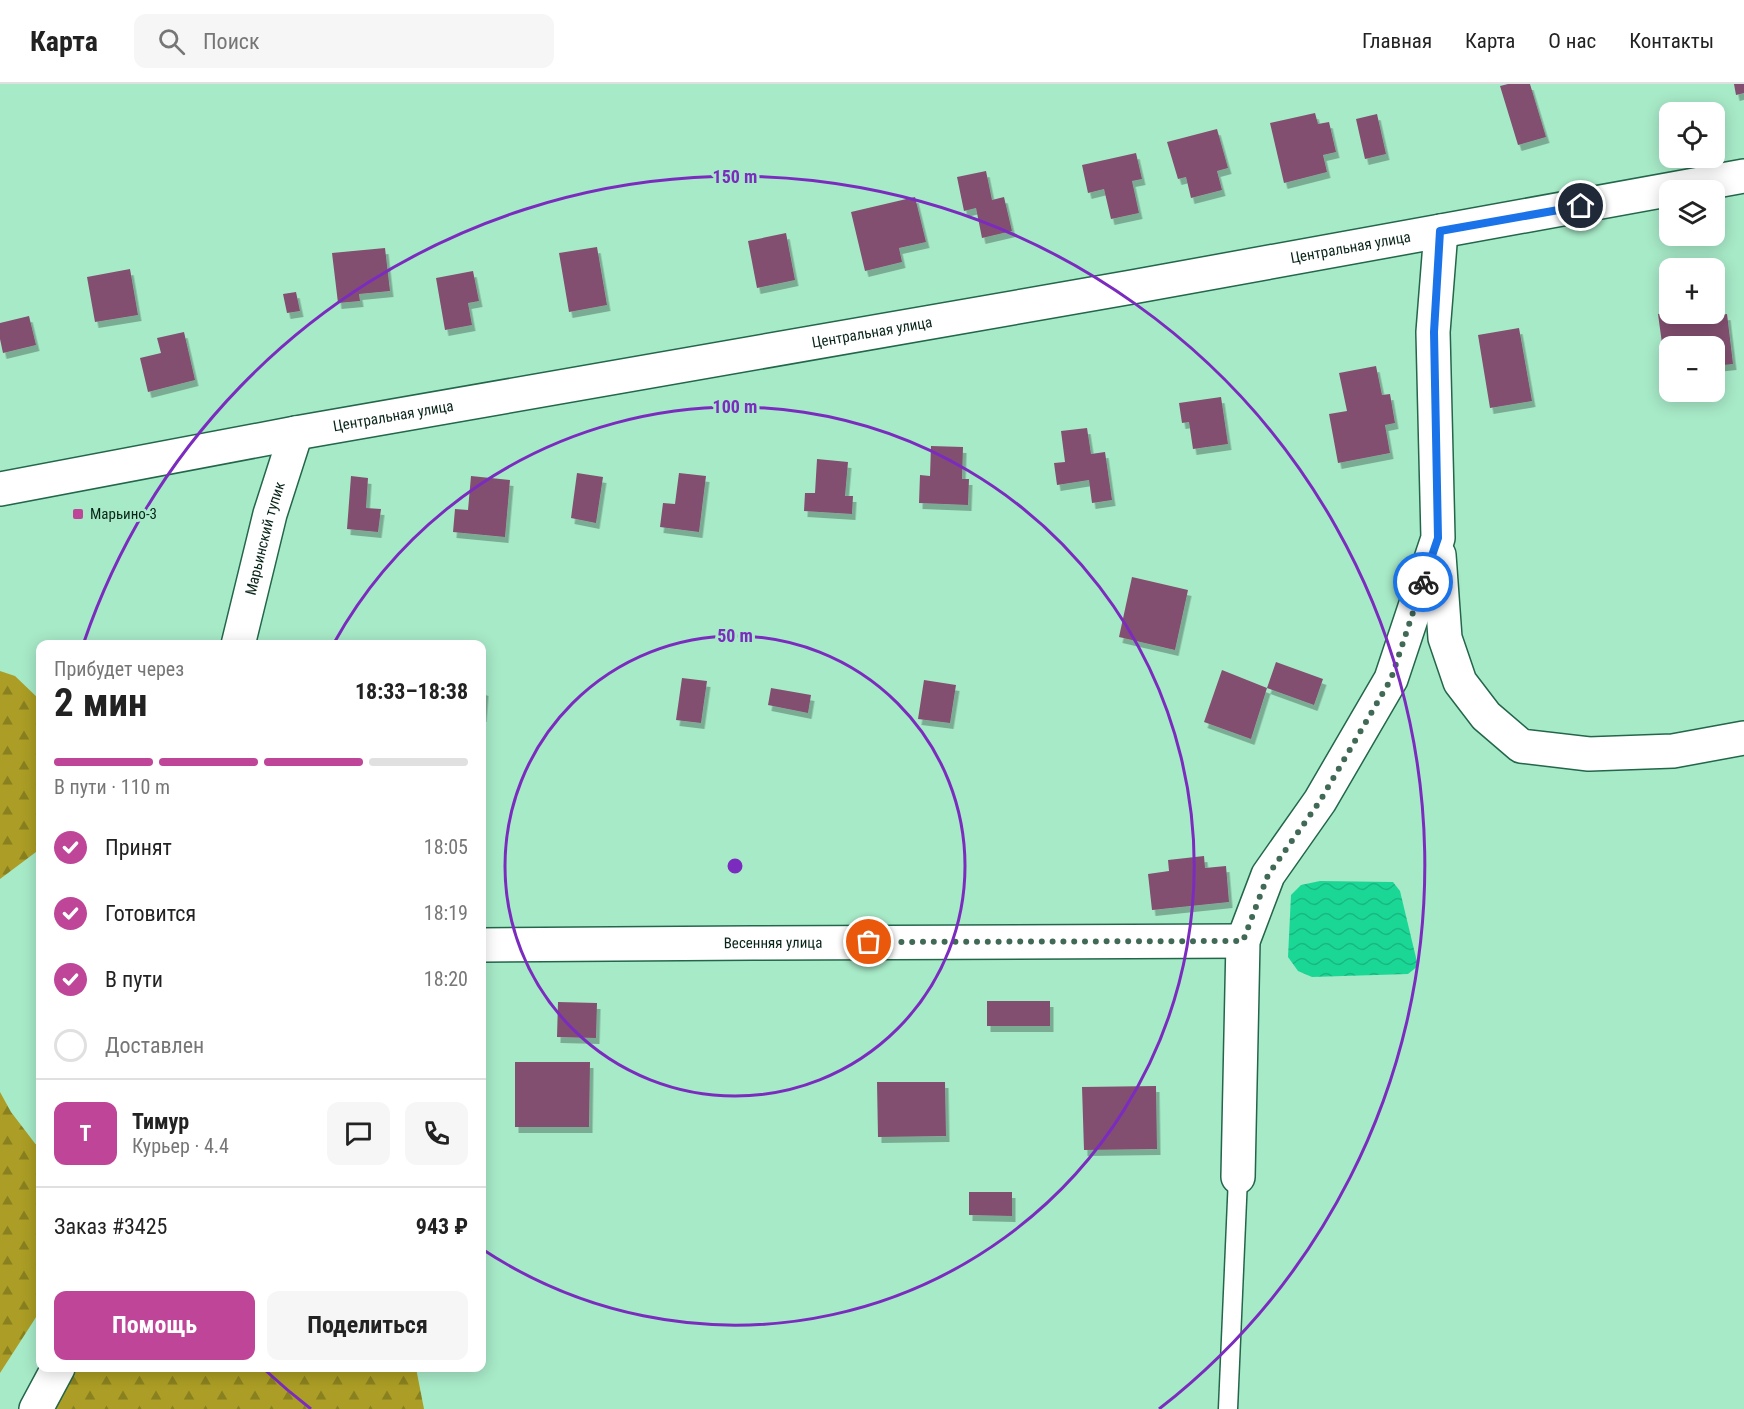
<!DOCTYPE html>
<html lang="ru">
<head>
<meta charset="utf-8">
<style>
  body { margin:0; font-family:"Roboto Condensed",sans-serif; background:#f6f6f6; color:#222; height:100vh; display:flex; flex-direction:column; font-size:22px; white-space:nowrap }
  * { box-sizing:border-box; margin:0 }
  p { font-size:20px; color:#767676 }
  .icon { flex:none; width:33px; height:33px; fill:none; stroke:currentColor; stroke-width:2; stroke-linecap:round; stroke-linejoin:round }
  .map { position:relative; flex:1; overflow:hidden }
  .details { position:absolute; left:36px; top:556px; width:450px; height:732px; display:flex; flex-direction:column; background:#fff; border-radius:12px; box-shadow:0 3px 15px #0003 }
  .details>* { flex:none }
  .controls { position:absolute; left:1659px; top:18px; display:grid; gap:12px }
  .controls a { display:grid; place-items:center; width:66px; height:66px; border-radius:12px; background:#fff; box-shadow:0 3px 15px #0003; font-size:30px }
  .pin { position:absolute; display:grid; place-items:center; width:51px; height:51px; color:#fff; margin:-26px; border:3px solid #fff; border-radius:50%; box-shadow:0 2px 6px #0007 }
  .courier { position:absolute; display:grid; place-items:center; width:60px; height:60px; margin:-30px; border:4px solid #1a73e8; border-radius:50%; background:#fff; color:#222; box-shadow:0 2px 8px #0007 }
  .summary em { font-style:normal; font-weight:700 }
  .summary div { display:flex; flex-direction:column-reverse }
  .summary { display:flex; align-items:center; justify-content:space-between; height:102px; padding:0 18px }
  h1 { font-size:39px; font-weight:700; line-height:45px }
  .bar { display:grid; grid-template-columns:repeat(4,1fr); gap:9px 6px; align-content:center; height:72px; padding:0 18px }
  .bar i { height:8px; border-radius:4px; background:#e0e0e0 }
  .bar .on { background:#bf4598 }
  .bar p { grid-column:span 4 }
  .line { display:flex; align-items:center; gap:15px; padding:0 18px; border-top:2px solid #e0e0e0 }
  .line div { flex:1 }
  .round { display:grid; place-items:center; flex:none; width:63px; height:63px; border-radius:12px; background:#f6f6f6 }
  ol { padding:0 18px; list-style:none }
  li { display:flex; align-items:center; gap:18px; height:66px }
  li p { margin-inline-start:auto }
  li .icon { padding:6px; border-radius:50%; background:#bf4598; color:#fff; stroke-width:4 }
  li:last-child { color:#767676 }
  li i { width:33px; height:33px; border:3px solid #e0e0e0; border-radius:50% }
  .primary-button { display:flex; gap:12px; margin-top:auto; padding:12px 18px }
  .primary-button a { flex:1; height:69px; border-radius:12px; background:#bf4598; color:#fff; font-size:24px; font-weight:700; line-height:69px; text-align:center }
  .primary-button a+a { background:#f6f6f6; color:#222 }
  header { display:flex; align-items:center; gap:36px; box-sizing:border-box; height:84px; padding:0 30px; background:#fff; border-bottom:2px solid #e0e0e0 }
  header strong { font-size:28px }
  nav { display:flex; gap:33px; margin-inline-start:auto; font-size:21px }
  .search { width:420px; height:54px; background:#f6f6f6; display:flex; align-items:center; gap:15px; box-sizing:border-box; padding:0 21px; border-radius:12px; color:#767676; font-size:22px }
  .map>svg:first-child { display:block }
</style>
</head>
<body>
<header>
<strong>Карта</strong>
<div class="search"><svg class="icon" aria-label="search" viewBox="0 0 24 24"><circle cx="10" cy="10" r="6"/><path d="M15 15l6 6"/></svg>Поиск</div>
<nav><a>Главная</a><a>Карта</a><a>О нас</a><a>Контакты</a></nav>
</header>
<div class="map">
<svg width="1744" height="1325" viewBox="0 0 1744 1325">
  <defs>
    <pattern id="forest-firs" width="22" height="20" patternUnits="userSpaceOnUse" patternTransform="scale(1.5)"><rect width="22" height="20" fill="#ab9d25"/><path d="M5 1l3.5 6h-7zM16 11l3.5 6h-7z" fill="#89801f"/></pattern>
    <pattern id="water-waves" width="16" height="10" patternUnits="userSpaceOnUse" patternTransform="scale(1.5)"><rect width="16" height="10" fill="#1bd796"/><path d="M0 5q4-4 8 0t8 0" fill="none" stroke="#17b881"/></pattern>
    <filter id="shadow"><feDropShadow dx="3.5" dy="6" stdDeviation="0" flood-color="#0004"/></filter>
  </defs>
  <rect width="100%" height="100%" fill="#a7eac8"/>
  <path fill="url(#forest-firs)" d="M0 587 15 592 40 616V765L0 795Z
    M0 1008 11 1028 40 1066V1227L0 1289Z
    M65 1284H416L424 1325H42Z"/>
  <path fill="url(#water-waves)" d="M1320 797 1393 798 1400 807 1418 882 1408 890 1312 893 1298 887 1288 873 1291 811 1301 801Z"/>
  <path fill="#834f6f" filter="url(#shadow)" d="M1508 0H1530L1546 53 1518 61 1500 2Z
    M1734 0H1744V9L1736 11Z
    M1315 29 1318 40 1329 38 1336 68 1323 71 1327 88 1284 99 1270 39Z
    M1377 30 1386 70 1365 75 1356 35Z
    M1217 45 1228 84 1217 87 1222 106 1191 114 1186 93 1178 95 1167 58Z
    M1136 69 1142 95 1132 97 1139 129 1111 135 1104 105 1088 109 1082 81Z
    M986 87 992 116 1004 113 1012 147 982 154 976 124 964 127 957 93Z
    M915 113 926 158 899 164 902 178 865 187 851 128Z
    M786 149 795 196 757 204 748 157Z
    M597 163 607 221 569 228 559 169Z
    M385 164 390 207 359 210 360 217 338 219 332 169Z
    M130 185 138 231 95 238 87 193Z
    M473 187 479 217 468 219 472 241 445 246 436 194Z
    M296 208 300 227 287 229 283 210Z
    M1670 228V230H1711V232L1727 230 1733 280 1714 282V262H1670V273L1664 274 1658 230Z
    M29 232 36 261 3 269 0 255V239Z
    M1519 244 1532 317 1490 324 1478 251Z
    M184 248 195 296 148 308 140 274 161 269 157 254Z
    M1376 282 1382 311 1390 310 1395 339 1385 341 1390 369 1338 379 1329 330 1347 327 1339 289Z
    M1221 313 1228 360 1193 365 1189 338 1182 339 1179 319Z
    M1087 344 1091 370 1105 368 1112 416 1092 419 1089 396 1057 401 1054 379 1065 378 1061 347Z
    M931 362 963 363 962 395H969L968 421 919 419 920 391 930 392Z
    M817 375 848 378 845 412H853L852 430 804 427 805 409H815Z
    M577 389 603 393 596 439 571 434Z
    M679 389 706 392 699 448 660 443 663 419 675 420Z
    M351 392 368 394 366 424 381 425 378 448 347 445Z
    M471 392 510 396 505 453 453 448 455 425 468 426Z
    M1132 493 1188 506 1175 566 1119 553Z
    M1276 578 1323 595 1314 621 1267 604Z
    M1222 586 1267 604 1251 655 1204 638Z
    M682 594 707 597 701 639 676 636Z
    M924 596 956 601 950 639 918 635Z
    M771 604 811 611 808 629 768 621Z
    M482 605 485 606 483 632H482Z
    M1204 772 1205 784 1226 782 1229 818 1152 826 1148 790 1169 787 1168 776Z
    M987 917H1050V942H987Z
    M558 918 597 919 596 954 557 953Z
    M515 978H590L589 1043H515Z
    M877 998H945L946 1052 878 1053Z
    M1156 1002 1157 1065 1084 1066 1082 1003Z
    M969 1108H1012V1132L969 1131Z"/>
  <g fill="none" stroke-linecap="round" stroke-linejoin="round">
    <defs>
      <path id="service" d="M1228 1325 1238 1093"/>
      <g id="minor">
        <path d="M1439 471 1445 554 1460 598 1486 632 1521 662 1589 670 1673 667 1744 654"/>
        <path id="s1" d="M238 561 270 430 296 349"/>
        <path id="s2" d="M482 861 752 859 1243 857"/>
        <path d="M1238 1093 1243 857 1268 791 1320 717 1391 595 1438 454 1433 248 1441 147"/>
        <path d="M36 1325 58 1284"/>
      </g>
      <g id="secondary">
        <path id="s3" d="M0 405 296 349 1132 203 1744 92"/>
      </g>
    </defs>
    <use href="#service" stroke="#23664a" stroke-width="21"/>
    <use href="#minor" stroke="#23664a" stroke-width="36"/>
    <use href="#secondary" stroke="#23664a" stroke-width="36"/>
    <use href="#service" stroke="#fff" stroke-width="18"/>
    <use href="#minor" stroke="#fff" stroke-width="33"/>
    <use href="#secondary" stroke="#fff" stroke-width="33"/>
  </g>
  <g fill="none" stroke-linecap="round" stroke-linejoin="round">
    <path stroke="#406956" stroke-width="6" stroke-dasharray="0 10.8" d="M869 858 1243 857 1268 791 1320 717 1391 595 1423 498"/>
    <path stroke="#1a73e8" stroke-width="8" d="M1423 498 1438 454 1434 248 1440 147 1581 122"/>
  </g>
  <g fill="none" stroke="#7b2cbf" stroke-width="3">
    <circle cx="735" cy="782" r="230"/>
    <path d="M334 559A459 459 0 1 1 482 1165"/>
    <path d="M311 1325A689 689 0 0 1 265 1286M84 558A689 689 0 1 1 1159 1325"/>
  </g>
  <rect fill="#bf4598" stroke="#a7eac8" stroke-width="2" x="72" y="424" width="12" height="12" rx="3"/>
  <g text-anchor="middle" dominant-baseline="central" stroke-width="6" stroke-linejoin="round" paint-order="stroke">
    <g font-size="15" fill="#082418" stroke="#a7eac8">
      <text stroke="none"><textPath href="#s3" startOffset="1372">Центральная улица</textPath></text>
      <text stroke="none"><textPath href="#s3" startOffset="886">Центральная улица</textPath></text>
      <text stroke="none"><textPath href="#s3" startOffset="400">Центральная улица</textPath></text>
      <text stroke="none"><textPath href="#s1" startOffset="110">Марьинский тупик</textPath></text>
      <text stroke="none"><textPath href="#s2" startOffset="291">Весенняя улица</textPath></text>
    </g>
    <g font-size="15" fill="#082418" stroke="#a7eac8" text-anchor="start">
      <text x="90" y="430">Марьино-3</text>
    </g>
  </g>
  <circle cx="735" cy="782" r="9" fill="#7b2cbf" stroke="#a7eac8" stroke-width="3"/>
  <g font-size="18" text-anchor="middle" font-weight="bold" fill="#7b2cbf" stroke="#a7eac8" stroke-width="6" stroke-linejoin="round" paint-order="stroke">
    <text x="735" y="99">150 m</text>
    <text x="735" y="329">100 m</text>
    <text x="735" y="558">50 m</text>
  </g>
</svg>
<div class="controls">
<a><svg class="icon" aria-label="locate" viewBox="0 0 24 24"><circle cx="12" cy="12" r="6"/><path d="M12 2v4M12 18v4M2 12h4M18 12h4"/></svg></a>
<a><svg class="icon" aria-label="layers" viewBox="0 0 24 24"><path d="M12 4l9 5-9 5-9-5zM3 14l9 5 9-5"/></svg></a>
<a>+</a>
<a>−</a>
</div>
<div class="pin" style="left:869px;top:858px;background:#ea580c"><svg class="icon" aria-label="bag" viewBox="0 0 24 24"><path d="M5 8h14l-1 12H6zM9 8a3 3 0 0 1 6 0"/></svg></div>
<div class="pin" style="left:1581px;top:122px;background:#1f2937"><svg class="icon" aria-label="home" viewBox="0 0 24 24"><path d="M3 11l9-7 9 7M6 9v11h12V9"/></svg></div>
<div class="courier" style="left:1423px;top:498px"><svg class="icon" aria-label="bike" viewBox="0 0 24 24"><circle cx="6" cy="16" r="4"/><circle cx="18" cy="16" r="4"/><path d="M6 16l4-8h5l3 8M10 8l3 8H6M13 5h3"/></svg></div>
<section class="details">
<div class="summary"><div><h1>2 мин</h1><p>Прибудет через</p></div><em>18:33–18:38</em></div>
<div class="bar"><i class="on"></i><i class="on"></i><i class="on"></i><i></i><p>В пути · 110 m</p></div>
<ol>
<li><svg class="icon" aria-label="check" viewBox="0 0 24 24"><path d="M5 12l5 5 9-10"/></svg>Принят<p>18:05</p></li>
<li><svg class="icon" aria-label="check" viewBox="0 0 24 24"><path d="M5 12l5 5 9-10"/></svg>Готовится<p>18:19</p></li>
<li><svg class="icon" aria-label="check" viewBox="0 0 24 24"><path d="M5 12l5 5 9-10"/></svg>В пути<p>18:20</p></li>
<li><i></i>Доставлен</li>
</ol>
<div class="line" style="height:108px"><b class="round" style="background:#bf4598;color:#fff">Т</b><div><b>Тимур</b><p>Курьер · 4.4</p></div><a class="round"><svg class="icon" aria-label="chat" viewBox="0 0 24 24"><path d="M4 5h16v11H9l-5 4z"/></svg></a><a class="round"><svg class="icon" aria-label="phone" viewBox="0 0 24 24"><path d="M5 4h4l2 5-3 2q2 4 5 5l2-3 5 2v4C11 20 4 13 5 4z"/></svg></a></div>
<div class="line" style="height:78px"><div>Заказ #3425</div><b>943 ₽</b></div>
<div class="primary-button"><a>Помощь</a><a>Поделиться</a></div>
</section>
</div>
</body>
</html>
